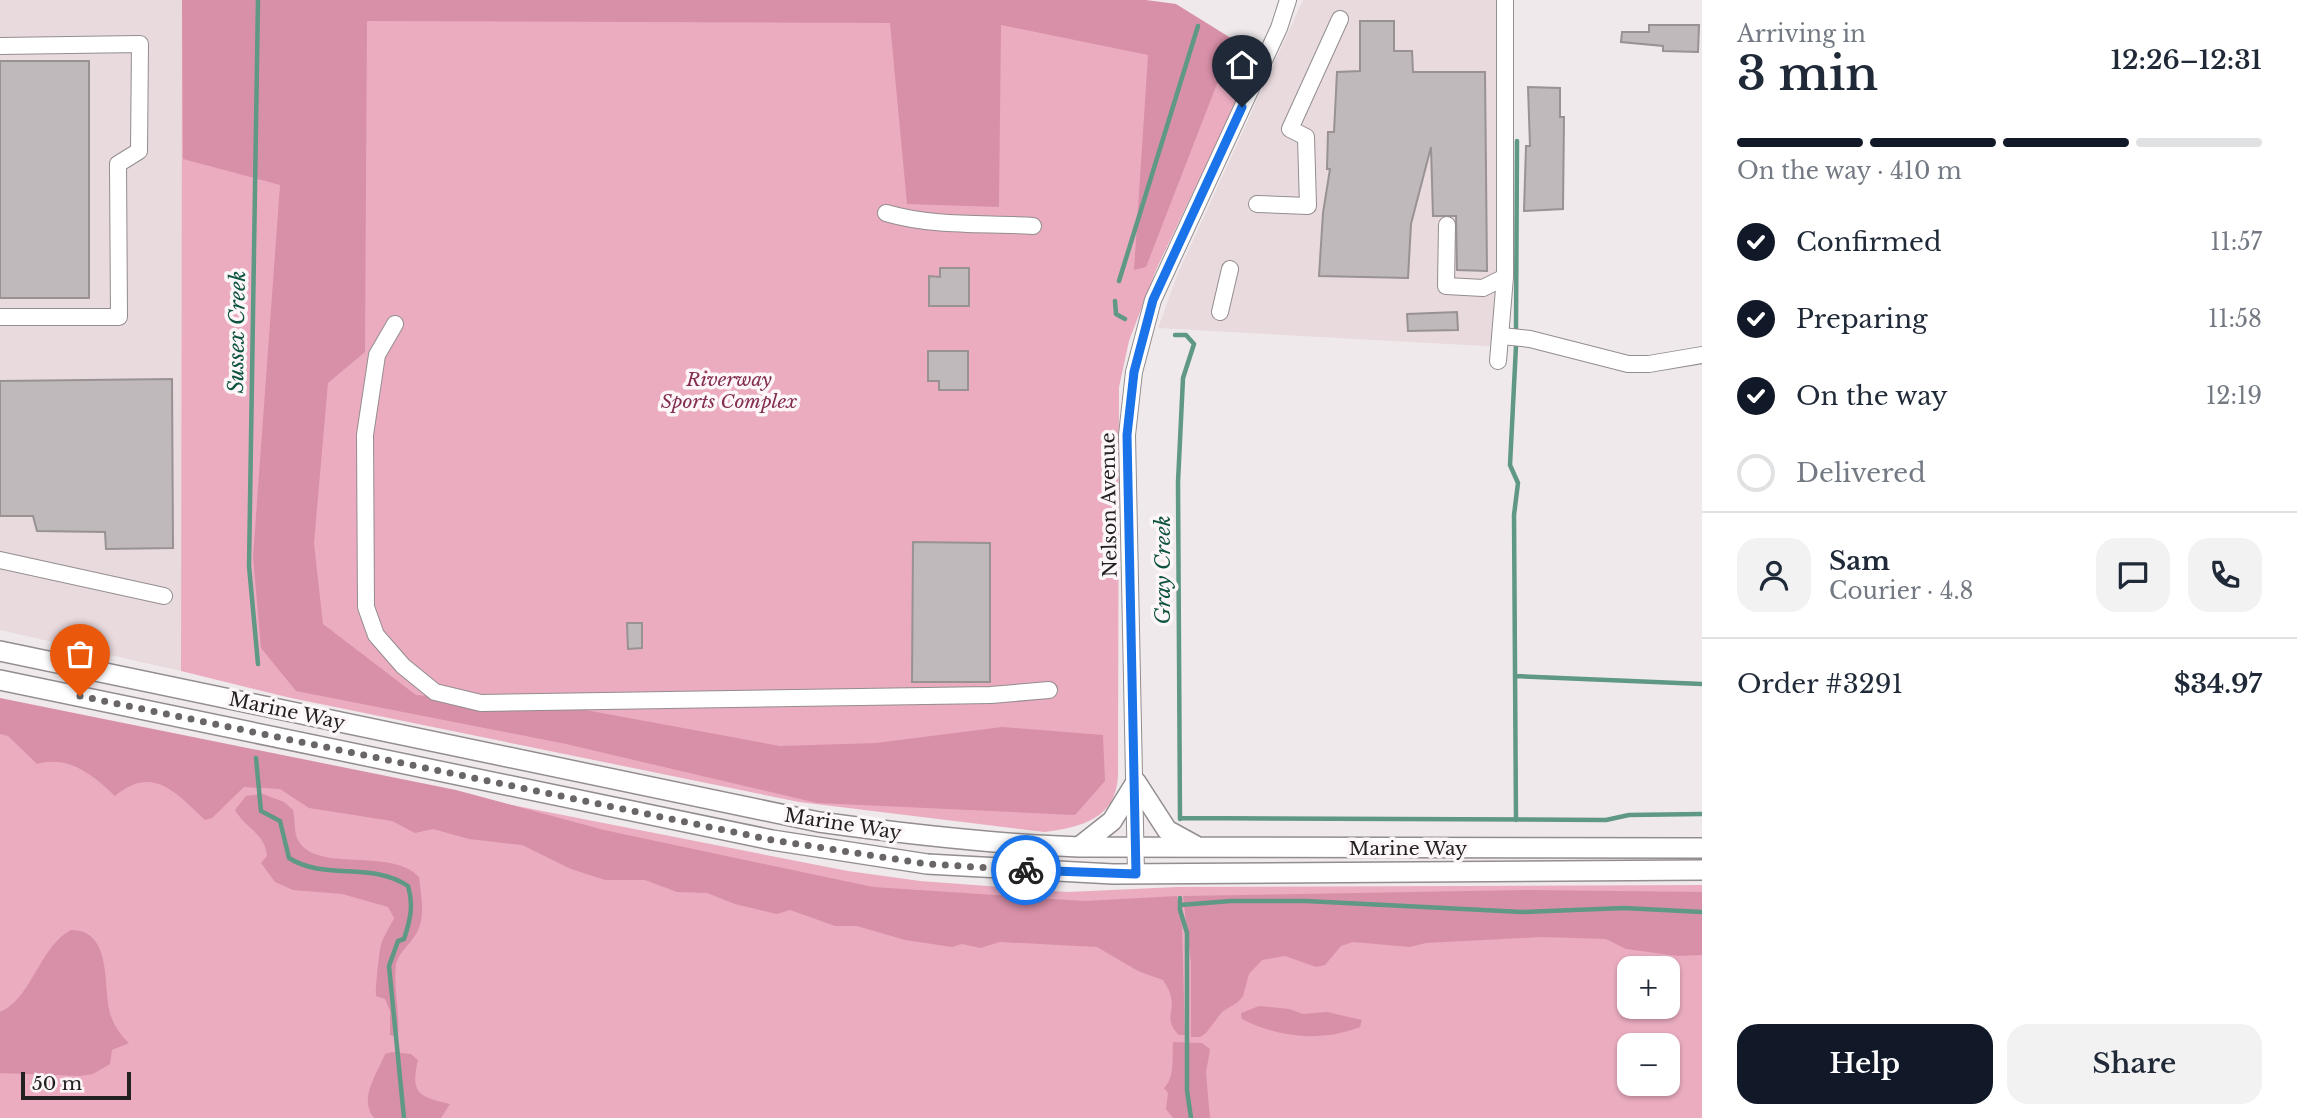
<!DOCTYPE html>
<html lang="en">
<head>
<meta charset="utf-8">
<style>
  body { margin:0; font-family:"Libre Baskerville",serif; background:#f2f2f3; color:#1f2937; height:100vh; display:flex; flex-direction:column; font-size:26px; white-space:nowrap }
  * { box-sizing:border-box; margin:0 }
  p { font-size:23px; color:#747a83 }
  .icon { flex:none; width:38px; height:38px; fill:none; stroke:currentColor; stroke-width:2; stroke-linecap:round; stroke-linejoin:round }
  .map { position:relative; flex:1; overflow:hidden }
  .drawer { display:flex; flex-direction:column; background:#fff; width:595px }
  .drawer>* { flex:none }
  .controls { position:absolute; left:1617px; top:956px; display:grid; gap:14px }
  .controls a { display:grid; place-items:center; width:63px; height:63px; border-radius:14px; background:#fff; box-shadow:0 2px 5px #0004; font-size:35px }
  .scale { position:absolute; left:21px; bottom:18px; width:110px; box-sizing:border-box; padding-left:7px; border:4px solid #232021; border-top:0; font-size:19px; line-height:24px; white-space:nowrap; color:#232021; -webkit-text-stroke:5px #fdf6f8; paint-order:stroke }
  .pin { position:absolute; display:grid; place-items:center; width:60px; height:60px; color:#fff; margin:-72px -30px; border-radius:50% 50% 50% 0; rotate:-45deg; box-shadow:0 0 7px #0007 }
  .pin .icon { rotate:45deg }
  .courier { position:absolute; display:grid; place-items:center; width:70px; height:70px; margin:-35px; border:5px solid #1a73e8; border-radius:50%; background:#fff; color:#222; box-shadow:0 2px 9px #0007 }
  .overview em { font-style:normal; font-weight:600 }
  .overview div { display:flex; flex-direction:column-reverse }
  .overview { display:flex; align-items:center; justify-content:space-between; height:119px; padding:0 35px }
  h1 { font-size:46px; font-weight:600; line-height:52px }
  .bar { display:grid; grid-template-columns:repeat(4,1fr); gap:10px 7px; align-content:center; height:84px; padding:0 35px }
  .bar i { height:9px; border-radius:5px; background:#e0e1e3 }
  .bar .selected { background:#111827 }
  .bar p { grid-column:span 4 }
  .line { display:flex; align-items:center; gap:18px; padding:0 35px; border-top:2px solid #e0e1e3 }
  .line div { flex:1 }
  .round { display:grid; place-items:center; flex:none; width:74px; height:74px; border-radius:21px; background:#f2f2f3 }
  ol { padding:0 35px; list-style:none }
  li { display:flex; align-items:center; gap:21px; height:77px }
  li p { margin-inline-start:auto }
  li .icon { padding:7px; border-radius:50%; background:#111827; color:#fff; stroke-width:4 }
  li:last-child { color:#747a83 }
  li i { width:38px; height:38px; border:4px solid #e0e1e3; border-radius:50% }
  .primary-button { display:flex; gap:14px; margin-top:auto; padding:14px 35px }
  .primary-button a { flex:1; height:80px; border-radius:21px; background:#111827; color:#fff; font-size:28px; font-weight:600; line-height:80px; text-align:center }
  .primary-button a+a { background:#f2f2f3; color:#1f2937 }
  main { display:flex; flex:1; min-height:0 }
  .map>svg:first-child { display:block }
</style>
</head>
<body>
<main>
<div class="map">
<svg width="1702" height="1118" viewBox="0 0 1702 1118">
  <rect width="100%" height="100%" fill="#efe9eb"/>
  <path fill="#e9dade" d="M0 0H182L181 671 0 630Z
    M1303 0H1496L1503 347 1158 328 1178 273Z"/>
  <path fill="#ebacc0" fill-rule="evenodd" d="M182 0H1065L1262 47 1156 270 1129 341 1119 387 1118 776C1116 819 1081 827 1045 832L799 802 291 698 181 671Z
    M0 700 267 757 848 871 920 881 1068 892 1177 887 1702 885V1118H0ZM1629 968H1668V1006H1629ZM1629 1045H1668V1083H1629Z"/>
  <path fill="#d890a8" d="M182 0H1146L1176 4 1234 40 1146 267 1134 270 1148 55 1001 25 999 207 907 204 890 23 367 21 365 352 328 383 314 543 323 624 416 695 564 706 780 746 876 743 1002 727 1103 735 1105 781 1075 815 817 803 566 744 296 691 261 648 253 557 280 185 183 159Z
    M0 698 456 790 604 830 873 887 1084 901 1177 896 1182 925 1185 1035H1179C1163 1019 1175 1013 1171 997 1170 991 1166 985 1163 980L1138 971 1097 947 1000 942 980 948 962 944 952 947 905 940 857 926H835L790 910 777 914 735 904 707 893 677 892 645 880H605L571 869 522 845 469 839 433 829 415 833 392 821 309 808 280 789 244 787 212 818 205 820C176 793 153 764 115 796 93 775 69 755 37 764L8 736 0 734Z
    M263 794 284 802 293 810C295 819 294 830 297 838 313 875 391 846 419 877 421 897 427 919 414 937 408 946 399 953 396 964 393 985 400 1013 398 1037L390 1035V1011L385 999 376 996C375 992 379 951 381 945 384 935 390 927 394 918L388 907 342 894 293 890 275 882 261 863 267 856C265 833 246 829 235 810L246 796Z
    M1531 890 1702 892V955L1678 956 1626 949 1606 939 1542 937 1426 943 1410 947 1353 942 1341 946 1325 965 1316 967 1285 956 1262 960 1249 974 1243 996 1238 1002 1222 1012 1206 1033 1200 1037H1191V963L1183 896Z
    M71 930C114 930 102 989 111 1016 115 1027 121 1036 129 1043L112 1050 110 1064 93 1074 80 1076 0 1073V1012C32 998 39 947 71 930Z
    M1259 1006 1289 1009 1303 1014 1327 1012 1362 1020 1360 1027C1322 1042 1278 1038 1242 1019L1241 1013Z
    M1173 1042 1202 1043 1210 1049 1206 1073 1210 1118H1173L1166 1109 1168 1093 1164 1088C1175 1078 1172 1057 1173 1042Z
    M392 1052 411 1054 418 1060C410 1094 419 1097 450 1104L441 1118H374C358 1099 377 1074 385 1054Z"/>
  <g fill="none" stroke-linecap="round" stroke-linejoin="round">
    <path stroke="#5f9884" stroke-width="4.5" d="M1119 281 1198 26
      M1115 301 1116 314 1125 319
      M1516 329 1517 141
      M1175 335H1186L1194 344 1183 378 1178 482 1180 819
      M1516 346 1510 465 1518 483 1514 515 1516 820
      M258 664 249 566 258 0
      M1515 676 1702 684
      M256 758 261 811 280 821 289 858C325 881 371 861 408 886 414 905 410 921 404 939L398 941 389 966 404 1118
      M1180 818 1606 820 1629 815 1702 814
      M1180 898V910L1187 933V1090L1191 1118
      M1180 905 1231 901H1306L1522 912 1624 908 1702 912"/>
  </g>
  <path fill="#c0b9bb" stroke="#989293" stroke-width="2" d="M1360 21H1394V51H1412L1413 72H1485L1487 271 1457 270 1456 216H1433L1431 147 1411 224 1408 278 1319 276 1323 213 1330 169H1327L1328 132H1334L1337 72 1360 71Z
    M1649 25H1699L1698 52 1663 51V46L1621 42 1622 32H1649Z
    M0 61H89V298H0Z
    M1528 87 1560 88V117H1564L1563 209 1524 211 1526 146H1530Z
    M940 268H969V306H929V276L940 277Z
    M1457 312 1458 330 1408 331 1407 314Z
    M928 351H968V390H939V381H928Z
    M172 379 173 548 106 549 105 532 37 531 33 516H0V381Z
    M913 542 990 543V682H912Z
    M627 623H642V648L628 649Z"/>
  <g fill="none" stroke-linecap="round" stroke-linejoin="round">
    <defs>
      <path id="minor" d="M0 46 140 44 139 151 118 164 119 317H0
        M1257 204 1308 206 1306 137 1290 129 1340 19
        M886 213C934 227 983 223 1033 226
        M1447 225 1446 286 1483 288 1505 277V0
        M1220 312 1230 269
        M395 324 377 355 365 435 366 607 376 635 403 666 435 692 481 703 991 695 1049 690
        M1502 336 1530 339 1628 364H1649L1702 355
        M1498 361 1505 277
        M0 560 164 596
        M1136 874 1127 435 1134 372 1153 300 1279 28 1288 0"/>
      <path id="major" d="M0 651 819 822C906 834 992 844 1079 847L1702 848
        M0 680 772 840 927 864 1113 874 1702 870
        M1079 847 1112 821 1136 782 1167 830 1198 847"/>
    </defs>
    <use href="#minor" stroke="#938d8f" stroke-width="18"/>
    <use href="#major" stroke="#938d8f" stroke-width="22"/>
    <use href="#minor" stroke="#fff" stroke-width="16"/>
    <use href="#major" stroke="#fff" stroke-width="19"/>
  </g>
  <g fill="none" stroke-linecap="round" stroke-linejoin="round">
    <path stroke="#6a6668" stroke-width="7" stroke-dasharray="0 12.6" d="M80 696 772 840 927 864 1026 870"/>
    <path stroke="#1a73e8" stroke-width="9" d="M1026 870 1136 874 1127 435 1134 372 1153 300 1242 107"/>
  </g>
  <g text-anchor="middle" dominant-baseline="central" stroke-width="7" stroke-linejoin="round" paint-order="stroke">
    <g font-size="19" font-style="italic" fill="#832d50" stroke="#fdf6f8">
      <text x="729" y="379">Riverway<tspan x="729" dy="22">Sports Complex</tspan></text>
    </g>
    <g font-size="19" fill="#232021" stroke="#fdf6f8">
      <text transform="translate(1109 505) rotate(-91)">Nelson Avenue</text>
      <text transform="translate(287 711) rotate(12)">Marine Way</text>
      <text transform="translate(843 824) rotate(9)">Marine Way</text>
      <text x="1408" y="848">Marine Way</text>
    </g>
    <g font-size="21" font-style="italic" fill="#0e5340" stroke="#fdf6f8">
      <text transform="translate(237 332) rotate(-89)">Sussex Creek</text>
      <text transform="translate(1163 570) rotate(-90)">Gray Creek</text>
    </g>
  </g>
</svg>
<div class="controls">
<a>+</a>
<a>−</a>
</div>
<div class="scale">50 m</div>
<div class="pin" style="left:80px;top:696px;background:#ea580c"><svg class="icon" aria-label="bag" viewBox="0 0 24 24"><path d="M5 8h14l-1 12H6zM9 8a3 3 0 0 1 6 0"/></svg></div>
<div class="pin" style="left:1242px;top:107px;background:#1f2937"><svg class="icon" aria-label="home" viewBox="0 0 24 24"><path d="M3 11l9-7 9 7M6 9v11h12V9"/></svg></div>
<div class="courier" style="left:1026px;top:870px"><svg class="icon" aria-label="bike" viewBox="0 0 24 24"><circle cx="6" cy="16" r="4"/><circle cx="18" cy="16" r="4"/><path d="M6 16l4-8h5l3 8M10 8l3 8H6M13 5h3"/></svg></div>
</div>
<section class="drawer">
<div class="overview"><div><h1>3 min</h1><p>Arriving in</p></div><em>12:26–12:31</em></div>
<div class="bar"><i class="selected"></i><i class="selected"></i><i class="selected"></i><i></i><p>On the way · 410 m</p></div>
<ol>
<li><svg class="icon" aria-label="check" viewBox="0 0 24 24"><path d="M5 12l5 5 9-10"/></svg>Confirmed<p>11:57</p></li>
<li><svg class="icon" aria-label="check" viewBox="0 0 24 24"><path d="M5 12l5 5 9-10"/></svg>Preparing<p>11:58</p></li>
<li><svg class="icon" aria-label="check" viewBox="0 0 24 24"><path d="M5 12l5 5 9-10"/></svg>On the way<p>12:19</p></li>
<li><i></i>Delivered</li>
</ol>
<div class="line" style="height:126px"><a class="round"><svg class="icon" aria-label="person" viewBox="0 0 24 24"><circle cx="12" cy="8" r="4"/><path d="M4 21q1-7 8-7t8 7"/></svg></a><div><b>Sam</b><p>Courier · 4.8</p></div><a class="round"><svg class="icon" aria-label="chat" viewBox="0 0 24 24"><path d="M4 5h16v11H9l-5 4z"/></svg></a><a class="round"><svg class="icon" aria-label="phone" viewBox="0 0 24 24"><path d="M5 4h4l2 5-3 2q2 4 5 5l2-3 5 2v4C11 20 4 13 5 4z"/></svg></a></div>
<div class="line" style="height:91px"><div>Order #3291</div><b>$34.97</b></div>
<div class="primary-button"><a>Help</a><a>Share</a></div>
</section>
</main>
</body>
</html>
